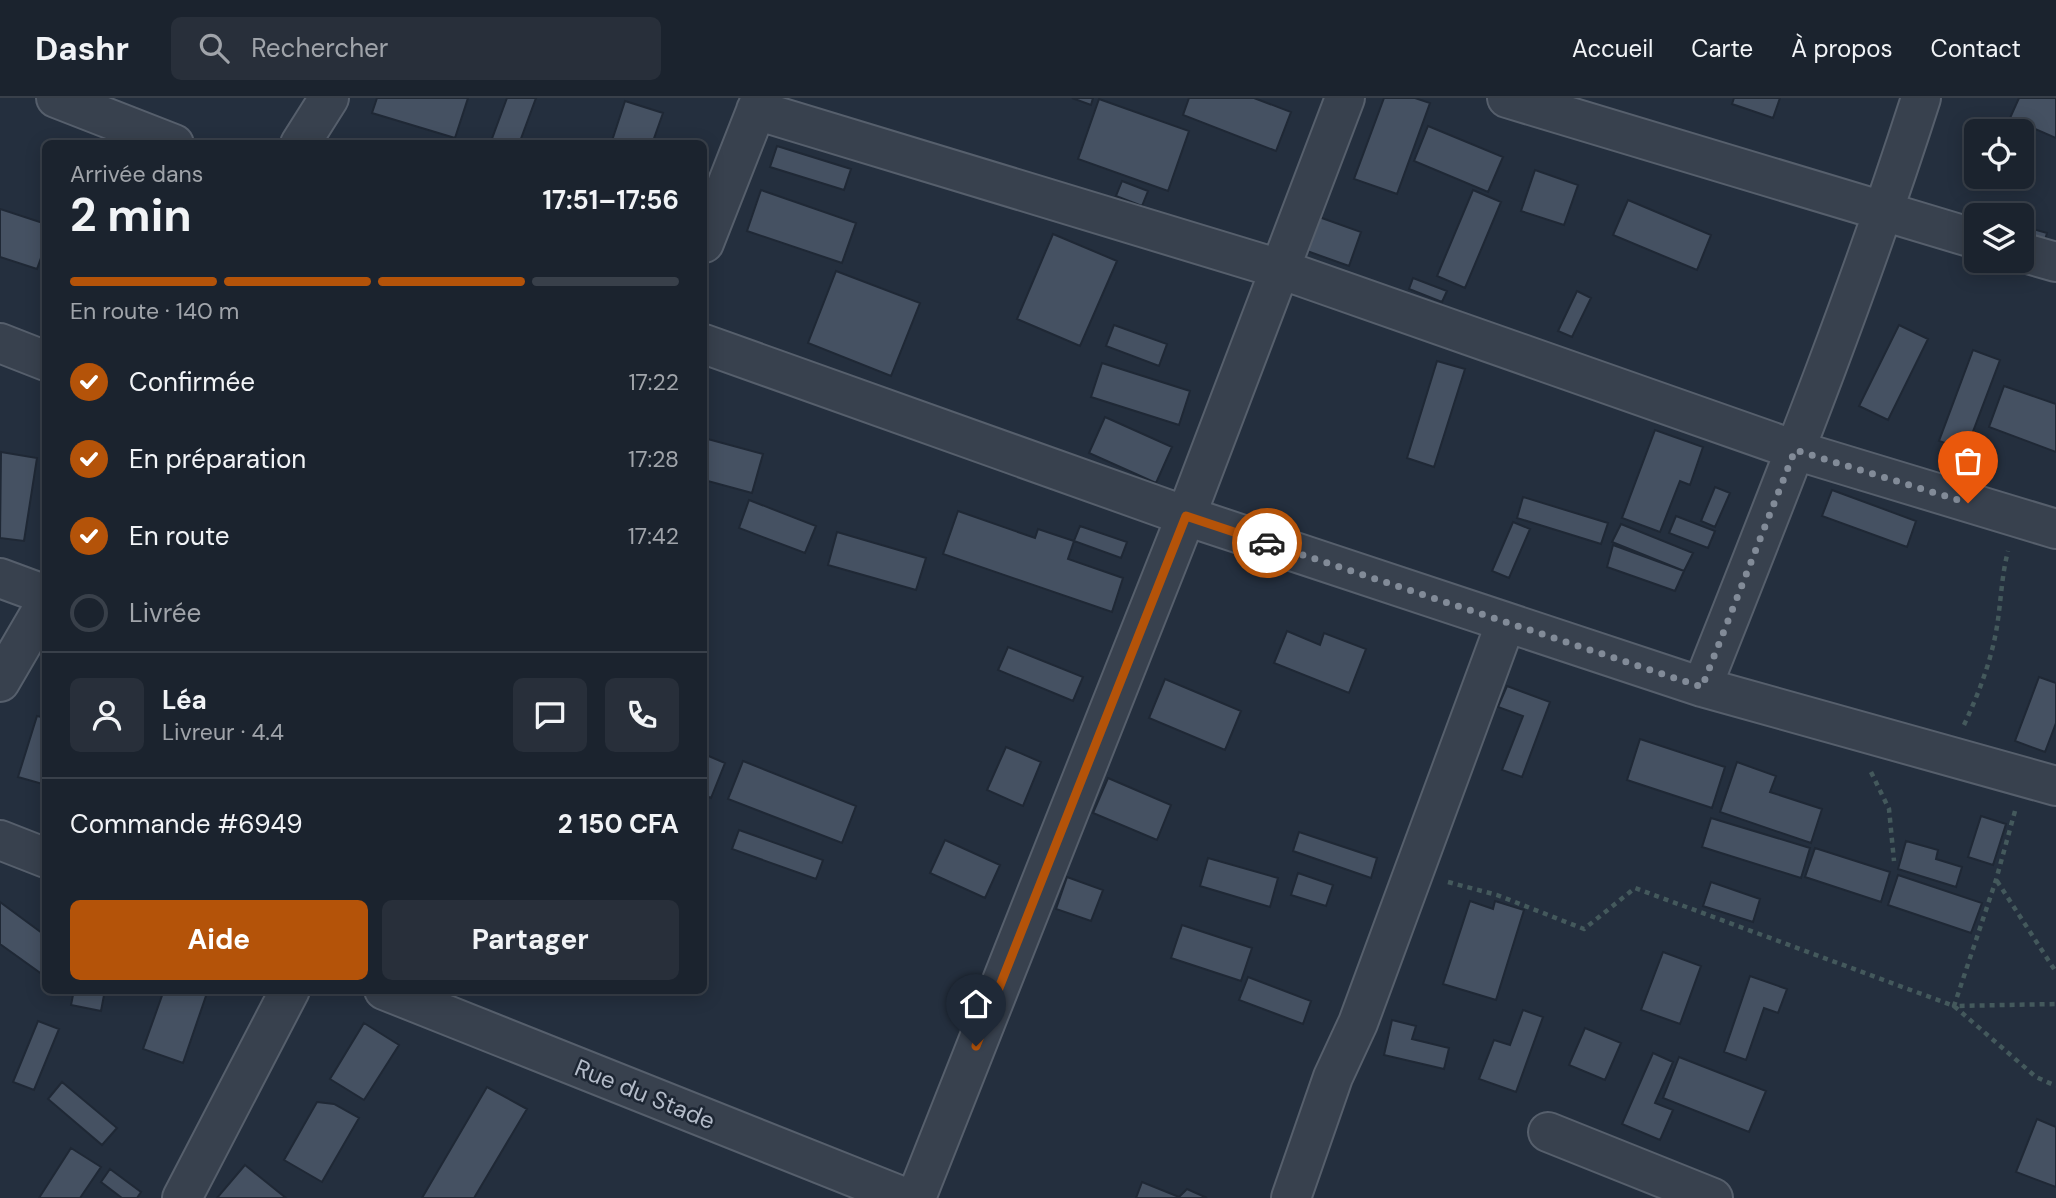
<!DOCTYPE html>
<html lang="fr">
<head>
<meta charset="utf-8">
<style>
  body { margin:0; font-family:"DM Sans",sans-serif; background:#282f3a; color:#f1f3f6; height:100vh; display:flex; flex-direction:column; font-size:26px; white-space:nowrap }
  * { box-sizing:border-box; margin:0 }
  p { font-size:23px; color:#a0a4aa }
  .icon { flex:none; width:38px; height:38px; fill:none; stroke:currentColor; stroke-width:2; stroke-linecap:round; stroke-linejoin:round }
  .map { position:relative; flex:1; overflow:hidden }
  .sheet { position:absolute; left:42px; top:42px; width:665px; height:854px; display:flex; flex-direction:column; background:#1b232e; border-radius:10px; box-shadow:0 4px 18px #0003,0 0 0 2px #39404a }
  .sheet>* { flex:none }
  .fabs { position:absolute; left:1964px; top:21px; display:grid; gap:14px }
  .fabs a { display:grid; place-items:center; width:70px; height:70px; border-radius:10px; background:#1b232e; box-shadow:0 4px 18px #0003,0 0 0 2px #39404a; font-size:35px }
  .pin { position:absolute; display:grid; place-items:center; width:60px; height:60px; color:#fff; margin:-72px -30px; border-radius:50% 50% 50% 0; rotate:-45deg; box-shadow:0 0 7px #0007 }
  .pin .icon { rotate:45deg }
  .courier { position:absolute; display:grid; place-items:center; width:70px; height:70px; margin:-35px; border:5px solid #b45309; border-radius:50%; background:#fff; color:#222; box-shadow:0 2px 9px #0007 }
  .headline em { font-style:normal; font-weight:700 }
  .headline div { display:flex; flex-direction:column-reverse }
  .headline { display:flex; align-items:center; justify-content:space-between; height:119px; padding:0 28px }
  h1 { font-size:46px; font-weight:700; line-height:52px }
  .bar { display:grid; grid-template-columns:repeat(4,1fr); gap:10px 7px; align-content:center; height:84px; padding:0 28px }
  .bar i { height:9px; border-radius:5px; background:#39404a }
  .bar .selected { background:#b45309 }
  .bar p { grid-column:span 4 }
  .line { display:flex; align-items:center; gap:18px; padding:0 28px; border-top:2px solid #39404a }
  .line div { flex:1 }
  .round { display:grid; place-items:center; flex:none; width:74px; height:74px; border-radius:10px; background:#282f3a }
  ol { padding:0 28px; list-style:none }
  li { display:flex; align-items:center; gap:21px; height:77px }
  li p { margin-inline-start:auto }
  li .icon { padding:7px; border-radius:50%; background:#b45309; color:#fff; stroke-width:4 }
  li:last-child { color:#a0a4aa }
  li i { width:38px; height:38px; border:4px solid #39404a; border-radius:50% }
  .cta { display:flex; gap:14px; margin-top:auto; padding:14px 28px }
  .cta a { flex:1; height:80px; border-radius:10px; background:#b45309; color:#fff; font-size:28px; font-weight:700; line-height:80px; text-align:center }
  .cta a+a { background:#282f3a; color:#f1f3f6 }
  header { display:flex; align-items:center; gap:42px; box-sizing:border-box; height:98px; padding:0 35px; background:#1b232e; border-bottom:2px solid #39404a }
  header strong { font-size:33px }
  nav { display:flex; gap:38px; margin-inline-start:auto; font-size:24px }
  .search { width:490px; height:63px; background:#282f3a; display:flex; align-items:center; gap:18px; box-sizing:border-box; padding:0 24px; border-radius:10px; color:#a0a4aa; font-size:26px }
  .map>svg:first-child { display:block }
</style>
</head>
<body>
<header>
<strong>Dashr</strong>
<div class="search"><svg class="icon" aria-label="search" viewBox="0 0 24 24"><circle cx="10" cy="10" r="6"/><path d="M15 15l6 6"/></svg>Rechercher</div>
<nav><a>Accueil</a><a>Carte</a><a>À propos</a><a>Contact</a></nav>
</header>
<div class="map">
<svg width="2056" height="1100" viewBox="0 0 2056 1100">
  <rect width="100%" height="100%" fill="#242f3e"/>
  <path fill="#455162" stroke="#1f2835" stroke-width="2" d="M377 0H468L455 40 372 15Z
    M507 0H536L519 46H490Z
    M1072 0H1093L1091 7Z
    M1189 0H1254L1291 14 1276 53 1183 17Z
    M1384 0H1415L1430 5 1397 96 1354 81Z
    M1734 0H1780L1773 20 1732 6Z
    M2019 0H2056V40L2010 20Z
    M1099 1 1189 33 1168 93 1078 61Z
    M625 3 663 15 652 46H611Z
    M1428 28 1503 59 1488 94 1414 63Z
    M777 48 851 71 844 92 770 69Z
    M1535 72 1578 87 1564 127 1521 113Z
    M1122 83 1148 93 1142 108 1116 98Z
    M761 92 856 125 842 165 747 133Z
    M1473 92 1501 104 1465 190 1437 178Z
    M1628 102 1711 137 1697 172 1613 137Z
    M0 111 46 126V146L37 171 0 159Z
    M1319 119 1361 134 1349 168 1307 153Z
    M2026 129 2047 135 2043 149 2022 143Z
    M1053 136 1117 163 1080 248 1017 221Z
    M836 173 920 205 891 278 808 245Z
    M1413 180 1447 193 1442 204 1409 191Z
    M1577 193 1591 200 1572 239 1558 233Z
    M1114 227 1167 246 1159 268 1106 248Z
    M1899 227 1928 241 1888 322 1859 308Z
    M1973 252 2000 262 1966 352 1939 343Z
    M1437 263 1465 271 1434 369 1407 360Z
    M1102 265 1190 293 1179 327 1091 299Z
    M2004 288 2056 306V354L1989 329Z
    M1105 319 1172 349 1156 385 1089 355Z
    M1655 332 1703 349 1690 387 1680 383 1660 434 1622 420Z
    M704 340 763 356 752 395 704 382Z
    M1 354 37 360 24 443 0 440Z
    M1715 389 1730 395 1715 429 1701 423Z
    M1832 392 1916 423 1907 449 1822 418Z
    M1523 399 1608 425 1601 446 1517 420Z
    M749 402 816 428 805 455 739 430Z
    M958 413 1035 440 1038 431 1074 443 1068 461 1123 480 1112 514 943 456Z
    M1676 418 1715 433 1708 450 1669 435Z
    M1513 424 1530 431 1509 480 1492 473Z
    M1621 426 1693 455 1684 473 1612 444Z
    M1080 428 1127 444 1121 460 1074 443Z
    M837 434 926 460 916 492 828 467Z
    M1613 447 1684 473 1675 493 1607 469Z
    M1287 533 1320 547 1324 535 1366 551 1349 595 1274 565Z
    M1008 549 1083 579 1073 603 998 572Z
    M2039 579 2056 585V625L2045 654 2015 643Z
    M1165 581 1241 613 1225 652 1149 620Z
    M1507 588 1550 604 1522 679 1502 672 1523 618 1498 609Z
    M37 618 46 620V687L18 679Z
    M1640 641 1725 669 1712 710 1627 682Z
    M1006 649 1041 664 1023 708 987 692Z
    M704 656 725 665 711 700 704 697Z
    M743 663 856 708 842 745 728 701Z
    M1737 664 1776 678 1770 694 1822 711 1811 745 1720 714Z
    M1108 680 1171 707 1157 742 1093 715Z
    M1981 718 2006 726 1993 767 1968 759Z
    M1711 720 1810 750 1801 780 1702 749Z
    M739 732 823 762 816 781 732 751Z
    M1299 734 1377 760 1371 780 1293 753Z
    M945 742 1000 767 985 800 930 775Z
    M1906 743 1938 752 1936 761 1962 769 1956 789 1898 771Z
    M1815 750 1890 774 1881 804 1805 779Z
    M1208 760 1278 780 1270 809 1200 788Z
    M1298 775 1333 787 1326 808 1291 797Z
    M1898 777 1982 805 1971 835 1888 807Z
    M1067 779 1103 792 1091 823 1056 811Z
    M1711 784 1760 801 1753 824 1703 808Z
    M1470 803 1493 811 1495 803 1524 812 1496 902 1443 886Z
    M0 804 46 838V879L0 846Z
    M1182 827 1252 850 1241 883 1171 860Z
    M1663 854 1701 868 1680 926 1641 912Z
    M1750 878 1787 891 1778 915 1764 910 1746 962 1724 954Z
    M1248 879 1311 903 1303 926 1239 902Z
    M74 892H105L101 913 71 907Z
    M164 892H208L183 965 143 951Z
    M1523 912 1543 919 1516 994 1479 981 1494 942 1510 947Z
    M1392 922 1416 928 1412 941 1449 950 1444 971 1384 957Z
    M38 923 59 931 34 992 13 984Z
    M364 925 399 947 364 1002 330 981Z
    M1585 930 1621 945 1605 982 1569 967Z
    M1653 955 1673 964 1655 1005 1673 1012 1660 1042 1622 1026Z
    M1679 959 1766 993 1749 1034 1663 1000Z
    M62 984 117 1030 102 1047 48 1001Z
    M487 989 527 1011 474 1100H422Z
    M317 1004 334 1006 359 1020 322 1084 284 1062Z
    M2037 1021 2056 1029V1089L2016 1074Z
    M71 1050 101 1069 80 1100H39Z
    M245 1067 286 1100H217Z
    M110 1071 141 1094 137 1100H122L101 1084Z
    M1142 1084 1179 1099 1187 1091 1207 1100H1136Z"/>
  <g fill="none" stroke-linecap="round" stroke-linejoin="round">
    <defs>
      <path id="minor" d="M56 0 174 46
        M1507 0 1976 141
        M756 12 1280 171 1795 352 2056 431
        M300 46 329 0
        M704 145 761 0
        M2021 154 2056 164
        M0 245 46 263
        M704 246 1186 418 1345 0
        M0 480 46 497
        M0 584 46 505
        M1702 589C1779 394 1857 200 1921 0
        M0 742 46 760
        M384 892 906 1100
        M1548 1034 1713 1100
        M182 1100 290 892
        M916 1100 1186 418 1702 589 2056 688
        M1291 1100 1333 979 1358 925 1506 524"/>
    </defs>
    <use href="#minor" stroke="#565f6c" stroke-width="42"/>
    <path stroke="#44595c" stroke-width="4.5" stroke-dasharray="5 5" stroke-linecap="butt" d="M1964 627C1978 597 1990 566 1996 534 2001 507 2001 480 2008 453
      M1871 674 1889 711 1894 763
      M2015 713 1996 782 1954 908 2056 906
      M1997 783 2056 874
      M1448 784 1497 797 1584 831 1635 790 1954 908 2036 979 2056 988"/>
    <use href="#minor" stroke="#38414e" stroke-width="38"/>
  </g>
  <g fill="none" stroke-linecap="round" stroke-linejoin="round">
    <path stroke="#828b98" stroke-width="7" stroke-dasharray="0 12.6" d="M1267 445 1702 589 1795 352 1968 405"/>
    <path stroke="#b45309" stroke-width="9" d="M976 948 1186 418 1267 445"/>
  </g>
  <g text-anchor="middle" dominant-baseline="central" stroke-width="5" stroke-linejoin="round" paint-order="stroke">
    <g font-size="24" fill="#b4bcc9" stroke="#1d2633">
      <text transform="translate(645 996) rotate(22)">Rue du Stade</text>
    </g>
  </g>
</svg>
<div class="fabs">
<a><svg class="icon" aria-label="locate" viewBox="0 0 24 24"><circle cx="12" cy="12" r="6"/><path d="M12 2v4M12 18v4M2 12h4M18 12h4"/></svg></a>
<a><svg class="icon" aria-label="layers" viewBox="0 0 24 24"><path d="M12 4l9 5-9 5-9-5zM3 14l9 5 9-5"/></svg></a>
</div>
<div class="pin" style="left:1968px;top:405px;background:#ea580c"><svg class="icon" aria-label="bag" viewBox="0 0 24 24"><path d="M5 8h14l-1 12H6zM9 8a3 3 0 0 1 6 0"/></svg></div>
<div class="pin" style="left:976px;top:948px;background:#1f2937"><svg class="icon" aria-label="home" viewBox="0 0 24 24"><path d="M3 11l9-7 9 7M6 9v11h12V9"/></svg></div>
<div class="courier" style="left:1267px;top:445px"><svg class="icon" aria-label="car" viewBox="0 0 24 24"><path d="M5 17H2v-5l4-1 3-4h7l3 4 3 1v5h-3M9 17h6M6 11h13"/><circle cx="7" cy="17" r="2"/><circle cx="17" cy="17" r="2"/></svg></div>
<section class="sheet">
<div class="headline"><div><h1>2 min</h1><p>Arrivée dans</p></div><em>17:51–17:56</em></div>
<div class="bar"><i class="selected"></i><i class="selected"></i><i class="selected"></i><i></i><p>En route · 140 m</p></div>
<ol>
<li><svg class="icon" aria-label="check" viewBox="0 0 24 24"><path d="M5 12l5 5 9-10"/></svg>Confirmée<p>17:22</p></li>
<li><svg class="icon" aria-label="check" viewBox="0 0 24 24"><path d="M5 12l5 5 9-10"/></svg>En préparation<p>17:28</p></li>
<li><svg class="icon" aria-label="check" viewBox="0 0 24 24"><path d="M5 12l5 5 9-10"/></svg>En route<p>17:42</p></li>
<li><i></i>Livrée</li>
</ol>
<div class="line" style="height:126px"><a class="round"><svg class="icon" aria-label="person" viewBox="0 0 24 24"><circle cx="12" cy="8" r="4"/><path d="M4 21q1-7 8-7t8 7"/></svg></a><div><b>Léa</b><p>Livreur · 4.4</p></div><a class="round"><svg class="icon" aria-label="chat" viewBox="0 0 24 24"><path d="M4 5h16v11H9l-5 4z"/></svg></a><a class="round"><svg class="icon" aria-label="phone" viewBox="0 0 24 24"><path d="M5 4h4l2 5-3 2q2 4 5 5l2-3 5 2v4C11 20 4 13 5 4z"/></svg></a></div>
<div class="line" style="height:91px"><div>Commande #6949</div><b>2 150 CFA</b></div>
<div class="cta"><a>Aide</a><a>Partager</a></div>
</section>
</div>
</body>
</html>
